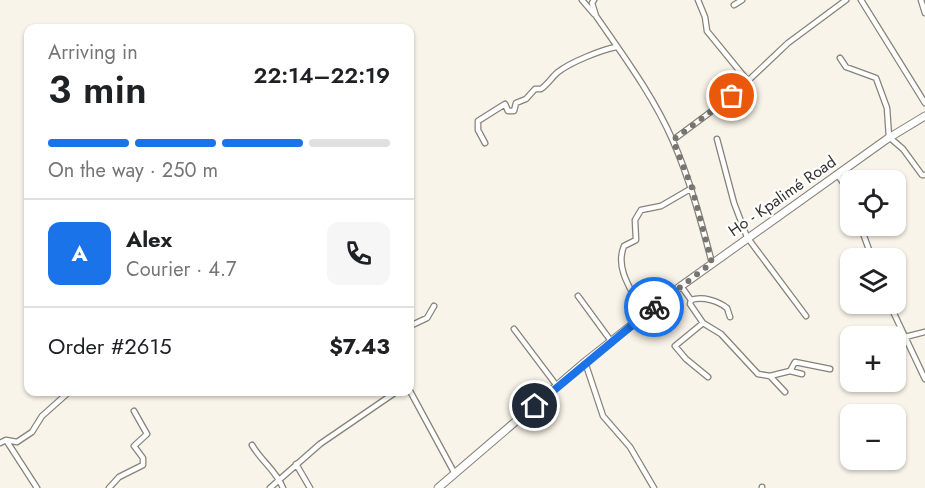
<!DOCTYPE html>
<html lang="en">
<head>
<meta charset="utf-8">
<style>
  body { margin:0; font-family:Jost,sans-serif; background:#f6f6f6; color:#202124; height:100vh; display:flex; flex-direction:column; font-size:22px; white-space:nowrap }
  * { box-sizing:border-box; margin:0 }
  p { font-size:20px; color:#757577 }
  .icon { flex:none; width:33px; height:33px; fill:none; stroke:currentColor; stroke-width:2; stroke-linecap:round; stroke-linejoin:round }
  .map { position:relative; flex:1; overflow:hidden }
  .details { position:absolute; left:24px; top:24px; width:390px; height:372px; display:flex; flex-direction:column; background:#fff; border-radius:12px; box-shadow:0 2px 4px #0004 }
  .details>* { flex:none }
  .tools { position:absolute; left:840px; top:170px; display:grid; gap:12px }
  .tools a { display:grid; place-items:center; width:66px; height:66px; border-radius:12px; background:#fff; box-shadow:0 2px 4px #0004; font-size:30px }
  .pin { position:absolute; display:grid; place-items:center; width:51px; height:51px; color:#fff; margin:-26px; border:3px solid #fff; border-radius:50%; box-shadow:0 2px 6px #0007 }
  .courier { position:absolute; display:grid; place-items:center; width:60px; height:60px; margin:-30px; border:4px solid #1a73e8; border-radius:50%; background:#fff; color:#222; box-shadow:0 2px 8px #0007 }
  .head em { font-style:normal; font-weight:600 }
  .head div { display:flex; flex-direction:column-reverse }
  .head { display:flex; align-items:center; justify-content:space-between; height:102px; padding:0 24px }
  h1 { font-size:39px; font-weight:600; line-height:45px }
  .bar { display:grid; grid-template-columns:repeat(4,1fr); gap:9px 6px; align-content:center; height:72px; padding:0 24px }
  .bar i { height:8px; border-radius:4px; background:#e0e0e0 }
  .bar .selected { background:#1a73e8 }
  .bar p { grid-column:span 4 }
  .line { display:flex; align-items:center; gap:15px; padding:0 24px; border-top:2px solid #e0e0e0 }
  .line div { flex:1 }
  .round { display:grid; place-items:center; flex:none; width:63px; height:63px; border-radius:12px; background:#f6f6f6 }
  .map>svg:first-child { display:block }
</style>
</head>
<body>
<div class="map">
<svg width="925" height="488" viewBox="0 0 925 488">
  <rect width="100%" height="100%" fill="#f9f4e9"/>
  <g fill="none" stroke-linecap="round" stroke-linejoin="round">
    <defs>
      <path id="street" d="M582 0 594 14
        M594 0 592 3 596 16C623 55 654 97 673 141 690 180 701 221 712 263
        M698 0 705 17 707 31 747 80
        M861 0 925 103
        M921 0 925 13
        M734 5 742 0
        M840 58 846 67 876 78 887 108 889 137 903 149 922 175H925
        M717 139 734 203 747 237 806 316
        M673 140 732 96 788 43 846 0
        M485 143 478 130V121L505 104 508 111H514L516 103 526 99 535 89H541C548 84 552 77 558 72 571 62 601 50 616 47
        M837 174 850 193
        M860 225 872 258
        M681 286 691 300 690 304 703 323 721 334 758 374 770 376 785 392
        M578 296 611 341
        M691 300C703 296 718 301 727 308L730 317
        M889 303 925 379
        M644 315C634 293 614 270 624 246L636 240 635 220 641 210 661 206 692 188
        M703 323 675 346 686 359 708 377
        M410 326 427 318 434 306
        M514 329 557 386
        M905 337 925 332
        M585 362 603 416 630 447 654 488
        M790 371 795 362 830 369
        M770 376 790 371 802 374
        M410 391 455 474
        M6 440 17 442 32 432 42 416 69 392
        M0 443 6 440 37 488
        M252 445C261 461 276 470 283 488
        M296 464 310 488
        M762 487V488
        M109 488 119 477 143 465V458L134 446 147 434 134 411
        M270 488 320 444 396 392"/>
      <path id="secondary" d="M438 488 585 362 681 286 887 139 925 116"/>
    </defs>
    <use href="#street" stroke="#868278" stroke-width="7"/>
    <use href="#secondary" stroke="#868278" stroke-width="9"/>
    <use href="#street" stroke="#fff" stroke-width="4.5"/>
    <use href="#secondary" stroke="#fff" stroke-width="7"/>
  </g>
  <g fill="none" stroke-linecap="round" stroke-linejoin="round">
    <path stroke="#78756f" stroke-width="6" stroke-dasharray="0 10.8" d="M654 307 712 263 692 188 673 140 732 96"/>
    <path stroke="#1a73e8" stroke-width="8" d="M535 406 654 307"/>
  </g>
  <g text-anchor="middle" dominant-baseline="central" stroke-width="4.5" stroke-linejoin="round" paint-order="stroke">
    <g font-size="16" fill="#33312d" stroke="#fff">
      <text transform="translate(782 196) rotate(-35)">Ho - Kpalimé Road</text>
    </g>
  </g>
</svg>
<div class="tools">
<a><svg class="icon" aria-label="locate" viewBox="0 0 24 24"><circle cx="12" cy="12" r="6"/><path d="M12 2v4M12 18v4M2 12h4M18 12h4"/></svg></a>
<a><svg class="icon" aria-label="layers" viewBox="0 0 24 24"><path d="M12 4l9 5-9 5-9-5zM3 14l9 5 9-5"/></svg></a>
<a>+</a>
<a>−</a>
</div>
<div class="pin" style="left:732px;top:96px;background:#ea580c"><svg class="icon" aria-label="bag" viewBox="0 0 24 24"><path d="M5 8h14l-1 12H6zM9 8a3 3 0 0 1 6 0"/></svg></div>
<div class="pin" style="left:535px;top:406px;background:#1f2937"><svg class="icon" aria-label="home" viewBox="0 0 24 24"><path d="M3 11l9-7 9 7M6 9v11h12V9"/></svg></div>
<div class="courier" style="left:654px;top:307px"><svg class="icon" aria-label="bike" viewBox="0 0 24 24"><circle cx="6" cy="16" r="4"/><circle cx="18" cy="16" r="4"/><path d="M6 16l4-8h5l3 8M10 8l3 8H6M13 5h3"/></svg></div>
<section class="details">
<div class="head"><div><h1>3 min</h1><p>Arriving in</p></div><em>22:14–22:19</em></div>
<div class="bar"><i class="selected"></i><i class="selected"></i><i class="selected"></i><i></i><p>On the way · 250 m</p></div>
<div class="line" style="height:108px"><b class="round" style="background:#1a73e8;color:#fff">A</b><div><b>Alex</b><p>Courier · 4.7</p></div><a class="round"><svg class="icon" aria-label="phone" viewBox="0 0 24 24"><path d="M5 4h4l2 5-3 2q2 4 5 5l2-3 5 2v4C11 20 4 13 5 4z"/></svg></a></div>
<div class="line" style="height:78px"><div>Order #2615</div><b>$7.43</b></div>
</section>
</div>
</body>
</html>
